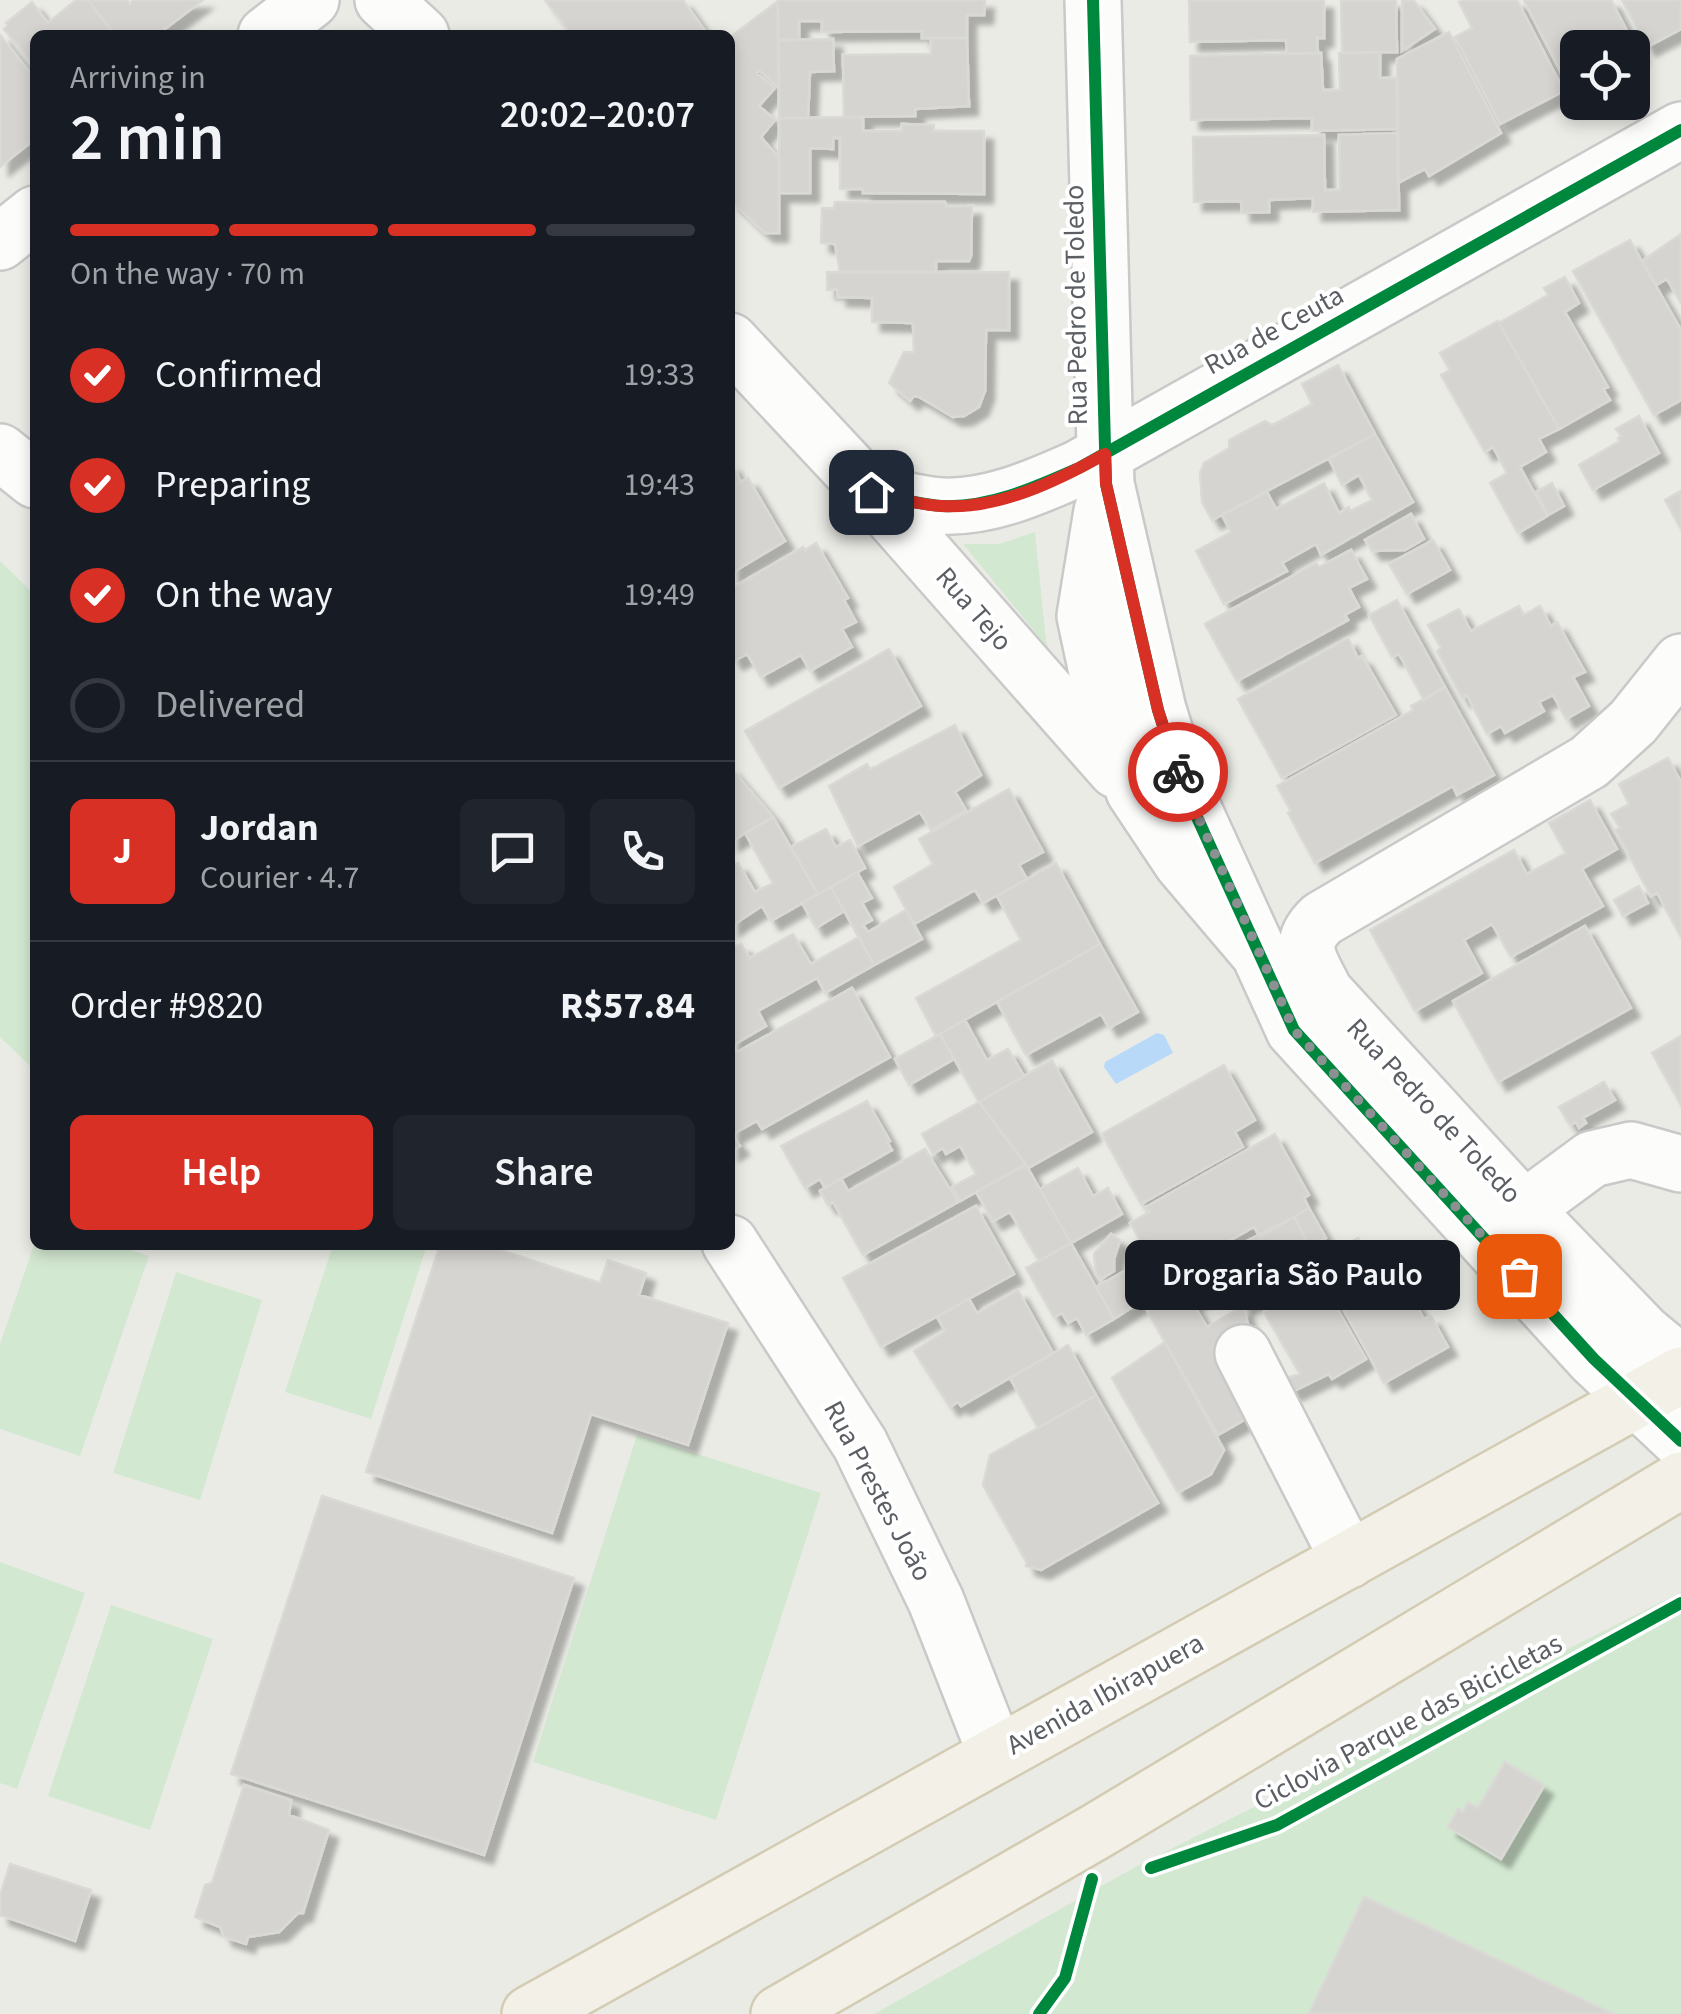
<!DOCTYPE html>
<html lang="en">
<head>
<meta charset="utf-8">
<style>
  body { margin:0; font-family:"Source Sans 3",sans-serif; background:#20242c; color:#f1f3f6; height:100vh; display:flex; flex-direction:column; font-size:38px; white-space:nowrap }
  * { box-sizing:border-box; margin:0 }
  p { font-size:32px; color:#9ea1a6 }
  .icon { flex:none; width:55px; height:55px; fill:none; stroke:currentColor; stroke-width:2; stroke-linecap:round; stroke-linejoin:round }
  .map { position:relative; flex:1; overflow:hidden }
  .drawer { position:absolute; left:30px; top:30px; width:705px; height:1220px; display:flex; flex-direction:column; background:#171b24; border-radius:15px; box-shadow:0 5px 15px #0003 }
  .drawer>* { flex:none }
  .controls { position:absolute; left:1560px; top:30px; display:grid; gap:20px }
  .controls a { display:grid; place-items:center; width:90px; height:90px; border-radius:15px; background:#171b24; box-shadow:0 5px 15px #0003; font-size:50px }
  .pin { position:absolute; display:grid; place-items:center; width:85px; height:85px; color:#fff; margin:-42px; border-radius:20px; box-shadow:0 5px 15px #0006 }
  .courier { position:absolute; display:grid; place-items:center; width:100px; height:100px; margin:-50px; border:8px solid #d93025; border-radius:50%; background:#fff; color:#222; box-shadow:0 2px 12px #0007 }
  .bubble { position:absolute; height:70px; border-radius:15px; background:#171b24; box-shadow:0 5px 15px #0003; font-size:32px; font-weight:600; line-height:70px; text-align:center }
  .summary em { font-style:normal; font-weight:600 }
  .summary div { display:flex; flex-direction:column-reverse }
  .summary { display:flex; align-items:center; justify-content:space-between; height:170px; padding:0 40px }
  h1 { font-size:65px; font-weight:600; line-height:75px }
  .bar { display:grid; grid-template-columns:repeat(4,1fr); gap:15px 10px; align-content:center; height:120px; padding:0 40px }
  .bar i { height:12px; border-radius:8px; background:#363941 }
  .bar .current { background:#d93025 }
  .bar p { grid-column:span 4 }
  .line { display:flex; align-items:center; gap:25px; padding:0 40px; border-top:2px solid #363941 }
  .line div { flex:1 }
  .round { display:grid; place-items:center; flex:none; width:105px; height:105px; border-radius:15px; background:#20242c }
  ol { padding:0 40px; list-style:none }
  li { display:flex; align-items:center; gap:30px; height:110px }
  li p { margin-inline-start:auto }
  li .icon { padding:10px; border-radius:50%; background:#d93025; color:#fff; stroke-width:4 }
  li:last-child { color:#9ea1a6 }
  li i { width:55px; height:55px; border:5px solid #363941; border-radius:50% }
  .primary-button { display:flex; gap:20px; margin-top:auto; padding:20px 40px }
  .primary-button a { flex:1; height:115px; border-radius:15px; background:#d93025; color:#fff; font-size:40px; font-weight:600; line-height:115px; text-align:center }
  .primary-button a+a { background:#20242c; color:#f1f3f6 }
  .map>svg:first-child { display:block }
</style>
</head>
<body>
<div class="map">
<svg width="1681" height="2014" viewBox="0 0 1681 2014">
  <defs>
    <filter id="shadow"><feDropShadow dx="9" dy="9" stdDeviation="2.5" flood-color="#0004"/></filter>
  </defs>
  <rect width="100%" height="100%" fill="#ebebe6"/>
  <path fill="#d3e8d1" d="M1035 532 1046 641 1048 648 963 544H999Z
    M0 561 35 595V1071L0 1037Z
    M35 1242V1245H116L149 1256 80 1456 0 1429V1344Z
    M333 1245H427L371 1419 285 1392Z
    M176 1272 262 1300 200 1500 113 1473Z
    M637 1435 821 1493 716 1820 533 1762Z
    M0 1562 85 1593 17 1789 0 1783Z
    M1681 1592V2014H874L1137 1866Z
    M111 1605 213 1639 150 1830 48 1796Z"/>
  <path fill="#b8daf8" d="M1157 1033 1164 1035 1173 1053 1116 1084 1104 1067 1105 1062Z"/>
  <path fill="#d5d4d1" stroke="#dad9d5" stroke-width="2.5" filter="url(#shadow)" d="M76 0H88L115 35H35V68L4 29 8 25 6 23 32 2 48 23Z
    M88 0H127L130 4 133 0H203L161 32 163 35H115Z
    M545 0H683L706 32 703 35H572Z
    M985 0 984 15H967V38H922V31L822 32V21H799V40H778V0Z
    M1189 0H1324V38H1317L1318 53 1287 54 1286 40 1190 42Z
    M1341 0H1396L1397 52 1342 53Z
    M1402 0 1414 1 1435 29 1402 51Z
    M1465 0H1517L1564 91 1500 124 1455 37 1472 28 1459 2Z
    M1524 0H1611L1639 54 1632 57V48H1578V93L1573 95Z
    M1622 0H1681V29L1647 47Z
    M778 1 779 88 760 71 757 73 775 88 759 106 775 120 761 137 779 158V233H765L730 200V54L735 48 730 44V37Z
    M1449 32 1501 133 1429 176 1425 169 1398 183 1397 59Z
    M0 35 35 79V139L0 167Z
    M931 38H967L969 106 915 109V116L844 117 843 55 931 54Z
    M833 39 834 71 810 72 808 118H779L778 40Z
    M1380 52V78H1397L1398 129 1312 131V118L1191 120 1190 56 1321 53 1323 90H1340L1339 53Z
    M863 117V131H902V124L934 125 933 131H984V194L863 193V189H840V138H833V149L810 148V193H779V118Z
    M1398 133 1399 210 1313 212V198L1269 200V212L1242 213 1241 201 1194 202 1193 137 1324 135 1325 190H1340L1339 135Z
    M835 202H945L946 207 972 206 971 256 969 261H936V272H840L835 244 821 243 822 208H834Z
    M1681 234V303L1667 279 1656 285 1642 261Z
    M1630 240 1681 330V400L1654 415 1573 271Z
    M827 272H1009V330H986L985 391 979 407 964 416 953 417 919 397 914 396 910 401 889 383 904 352H914L913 323 872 322V298L838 297 837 289 827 290Z
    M1565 277 1579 303 1565 312 1608 387 1603 389 1610 400 1559 429 1499 323 1548 295 1544 288Z
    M1498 321 1559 429 1539 439 1546 452 1520 467 1547 516 1518 533 1490 483 1507 473 1493 447 1485 452 1441 375 1450 370 1440 353Z
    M1338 365 1375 434 1212 520 1202 502 1200 473 1204 463 1229 448V440L1265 421 1272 425 1312 404 1302 384Z
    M1639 416 1659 453 1593 490 1579 465 1620 441 1618 438 1621 436 1616 429Z
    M1375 434 1413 502 1321 555 1316 544 1282 563 1287 571 1224 604 1196 551 1231 532 1222 515 1267 492 1276 509 1324 483 1339 513 1349 507 1350 511 1372 500 1359 475 1342 485 1329 459Z
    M730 462 741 482 730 488Z
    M748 478 785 541 730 574V488Z
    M1552 483 1564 506 1548 515 1536 492Z
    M1681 491V529L1665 500Z
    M1411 514 1424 539 1405 550 1372 551 1365 540Z
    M1433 540 1450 570 1407 594 1389 564Z
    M816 543 848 598 844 600 856 622 842 629 852 647 810 671 801 655 761 677 747 654 734 661 730 654V584L732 588 803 547 805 550Z
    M1351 550 1367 579 1349 588 1359 607 1345 615 1348 620 1237 681 1205 624 1316 563 1319 567Z
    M1397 600 1445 687 1424 700 1399 654 1392 657 1369 615Z
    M1519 606 1524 615 1540 606 1551 626 1557 622 1585 672 1573 677 1589 706 1566 719 1553 695 1539 702 1544 711 1505 733 1501 726 1487 734 1467 695 1462 698 1437 651 1441 648 1428 625 1459 609 1471 631Z
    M1348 638 1358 658 1362 656 1396 715 1282 778 1238 699Z
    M889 649 921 706 779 788 745 731Z
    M1445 687 1494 775 1457 795 1453 786 1315 863 1288 813 1291 811 1277 786 1413 710 1411 706Z
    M955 725 981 775 955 792 966 810 931 830 920 812 858 846 829 786 867 764 870 769 875 767Z
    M1668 758 1681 782V937L1657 893 1651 896 1615 830 1620 828 1611 814 1629 804 1619 784Z
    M730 767 773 817 730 842Z
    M1009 789 1043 852 1019 865 1027 879 983 903 975 890 914 924 894 887 933 864 919 839Z
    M1590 800 1617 849 1582 869 1603 906 1511 957 1492 924 1464 940 1482 973 1415 1011 1370 930 1514 850 1527 874 1566 853 1549 823Z
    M773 817 818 894 771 921 762 906 730 927V867L738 863 755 892 773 883 745 833Z
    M826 829 836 847 850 840 865 868 818 894 791 847Z
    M1056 863 1100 944 936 1036 916 998 1021 940 997 896Z
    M857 872 872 898 862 903 872 920 863 925 868 932 906 910 922 939 874 965 831 887Z
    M1639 886 1648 903 1623 916 1614 900Z
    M831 887 844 911 816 928 802 903Z
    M1585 926 1631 1008 1498 1082 1453 1001Z
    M793 934 811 964 859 937 874 965 825 993 817 978 758 1011 766 1026 730 1047V949L741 944 750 958Z
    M1100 944 1138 1012 1109 1028 1101 1014 1026 1055 997 1002Z
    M852 988 890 1057 762 1129 757 1121 731 1135 740 1146 730 1152V1056Z
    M965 1020 987 1060 1008 1049 1024 1076 979 1102 940 1034Z
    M940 1034 954 1059 909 1085 895 1059Z
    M1681 1036V1105L1652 1053Z
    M1052 1060 1092 1132 1028 1168 979 1102Z
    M1224 1065 1255 1120 1235 1132 1243 1147 1141 1204 1102 1134Z
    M1604 1082 1615 1100 1583 1118 1586 1123 1579 1128 1576 1122 1570 1125 1559 1107Z
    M867 1101 890 1141 887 1142 892 1150 825 1188 820 1179 805 1188 781 1146Z
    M979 1102 1026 1164 960 1201 952 1187 976 1174 960 1146 946 1154 943 1148 933 1154 922 1134Z
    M1275 1134 1309 1195 1304 1198 1309 1208 1260 1237 1254 1227 1190 1263 1196 1268 1166 1285 1159 1277 1180 1265 1175 1257 1156 1268 1130 1223 1149 1212 1146 1207Z
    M925 1149 958 1202 863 1255 833 1202 828 1205 820 1191 841 1178 848 1191Z
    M1026 1165 1071 1243 1039 1261 1010 1212 993 1221 976 1192Z
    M1078 1168 1093 1196 1108 1188 1122 1214 1071 1243 1040 1189Z
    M976 1206 1014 1274 881 1347 843 1278Z
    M1309 1208 1326 1238 1310 1247 1294 1217Z
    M1294 1217 1311 1249 1285 1263 1290 1273 1265 1288 1268 1294 1243 1306 1215 1257Z
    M1111 1234 1120 1240 1114 1259V1271L1101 1279 1096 1274 1094 1254Z
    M1358 1238 1375 1268 1382 1263 1399 1292 1406 1287 1424 1319 1431 1316 1448 1347 1384 1383 1317 1261Z
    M1071 1243 1114 1319 1086 1335 1077 1318 1068 1323 1062 1313 1054 1317 1026 1268Z
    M440 1245H486L600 1283 608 1260 646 1273 639 1295 728 1323 688 1445 591 1414 552 1533 366 1472Z
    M1215 1257 1229 1280 1192 1302 1207 1327 1243 1306 1251 1335 1256 1413 1218 1435 1141 1300Z
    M1141 1262 1159 1290 1114 1319 1096 1287Z
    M1319 1287 1321 1291 1326 1289 1366 1359 1332 1379 1329 1374 1292 1392 1284 1379 1300 1374 1264 1312 1298 1293 1301 1297Z
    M1018 1290 1053 1353 961 1406 958 1402 950 1407 914 1351 945 1331 937 1317 969 1299 977 1313Z
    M1165 1342 1224 1450 1211 1474 1181 1491H1177L1112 1378Z
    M1068 1345 1096 1395 1038 1428 1010 1378Z
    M1096 1395 1158 1503 1041 1570 1026 1566 1027 1563 983 1485 990 1455Z
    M322 1496 574 1578 484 1855 231 1774Z
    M1505 1762 1544 1786 1501 1859 1448 1827 1458 1809 1463 1812 1468 1803 1478 1808Z
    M244 1785 291 1800 289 1815 329 1830 303 1913H298L279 1932 248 1937 246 1944 224 1937 220 1927 195 1917 205 1885 212 1883Z
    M10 1864 91 1890 75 1941 0 1915V1896Z
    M1364 1897 1613 2014H1309Z"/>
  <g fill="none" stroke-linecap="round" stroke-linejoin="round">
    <defs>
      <path id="minor" d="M383 0 421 35
        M1093 0 1106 484 1158 710 1180 780 1294 1030 1594 1359 1681 1441
        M266 35 311 0
        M0 242 35 214
        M730 341 871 492 1116 770
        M0 452 35 480
        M871 492C894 497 919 505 942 506 990 508 1036 487 1079 468L1681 130
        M1102 511 1085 616 1104 705 1134 791 1182 863 1261 956 1325 992 1524 1209 1644 1333 1681 1364
        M1325 992C1311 963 1294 945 1322 919L1589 762 1633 722 1681 662
        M1524 1209 1592 1159 1631 1150 1681 1164
        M730 1243 860 1444 936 1601 996 1754
        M1243 1353 1349 1560"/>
      <path id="major" d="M530 2014 1681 1375
        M779 2014 1097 1831 1681 1480"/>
    </defs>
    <use href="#minor" stroke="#c8c9c8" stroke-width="60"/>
    <use href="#major" stroke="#d3ccb3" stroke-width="60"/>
    <use href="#minor" stroke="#fcfcfb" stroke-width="55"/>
    <use href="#major" stroke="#f3f1e7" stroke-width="55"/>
    <defs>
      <path id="cycleway" d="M1093 0 1106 484 1158 710 1180 780 1294 1030 1594 1359 1681 1441
        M871 492C894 497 919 505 942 506 990 508 1036 487 1079 468L1681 130
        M1151 1868 1277 1825 1681 1603
        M1039 2014 1065 1978 1092 1879"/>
    </defs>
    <use href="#cycleway" stroke="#fff" stroke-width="19"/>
    <use href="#cycleway" stroke="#00873e" stroke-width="12"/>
  </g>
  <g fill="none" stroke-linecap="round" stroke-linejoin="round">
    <path stroke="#8d9092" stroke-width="10" stroke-dasharray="0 18" d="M1178 772 1294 1030 1519 1276"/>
    <path stroke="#d93025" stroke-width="12" d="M871 492C894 497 918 505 941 506 998 510 1057 481 1105 454L1106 484 1158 710 1178 772"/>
  </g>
  <g text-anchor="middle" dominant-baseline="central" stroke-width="8" stroke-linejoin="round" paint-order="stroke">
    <g font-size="28" fill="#5b5f64" stroke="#fff">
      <text transform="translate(1076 305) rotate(-91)">Rua Pedro de Toledo</text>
      <text transform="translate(1274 330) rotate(-29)">Rua de Ceuta</text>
      <text transform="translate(974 609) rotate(49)">Rua Tejo</text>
      <text transform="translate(1434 1111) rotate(47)">Rua Pedro de Toledo</text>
      <text transform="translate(878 1491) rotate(62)">Rua Prestes João</text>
      <text transform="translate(1105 1694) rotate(-29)">Avenida Ibirapuera</text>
      <text transform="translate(1408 1722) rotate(-28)">Ciclovia Parque das Bicicletas</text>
    </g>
  </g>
</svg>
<div class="controls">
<a><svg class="icon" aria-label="locate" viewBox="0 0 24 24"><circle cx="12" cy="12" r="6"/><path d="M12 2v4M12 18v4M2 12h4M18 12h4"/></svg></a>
</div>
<div class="pin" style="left:1519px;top:1276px;background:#ea580c"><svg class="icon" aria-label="bag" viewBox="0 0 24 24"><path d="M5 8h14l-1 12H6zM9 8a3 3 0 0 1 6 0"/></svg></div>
<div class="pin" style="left:871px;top:492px;background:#1f2937"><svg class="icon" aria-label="home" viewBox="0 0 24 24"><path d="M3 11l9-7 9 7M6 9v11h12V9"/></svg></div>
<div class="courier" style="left:1178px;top:772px"><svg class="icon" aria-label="bike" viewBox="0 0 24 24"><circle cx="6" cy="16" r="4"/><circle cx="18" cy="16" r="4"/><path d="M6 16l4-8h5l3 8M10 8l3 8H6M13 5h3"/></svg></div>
<div class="bubble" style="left:1125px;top:1240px;width:335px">Drogaria São Paulo</div>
<section class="drawer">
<div class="summary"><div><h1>2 min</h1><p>Arriving in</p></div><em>20:02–20:07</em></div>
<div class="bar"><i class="current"></i><i class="current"></i><i class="current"></i><i></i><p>On the way · 70 m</p></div>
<ol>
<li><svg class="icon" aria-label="check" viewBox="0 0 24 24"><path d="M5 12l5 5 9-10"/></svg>Confirmed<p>19:33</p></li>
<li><svg class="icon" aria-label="check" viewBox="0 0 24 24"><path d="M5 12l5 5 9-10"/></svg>Preparing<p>19:43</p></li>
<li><svg class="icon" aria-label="check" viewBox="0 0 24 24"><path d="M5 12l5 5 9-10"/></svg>On the way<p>19:49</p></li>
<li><i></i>Delivered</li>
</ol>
<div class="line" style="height:180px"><b class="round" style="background:#d93025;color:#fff">J</b><div><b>Jordan</b><p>Courier · 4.7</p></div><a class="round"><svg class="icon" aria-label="chat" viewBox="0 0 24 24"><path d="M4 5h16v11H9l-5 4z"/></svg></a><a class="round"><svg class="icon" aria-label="phone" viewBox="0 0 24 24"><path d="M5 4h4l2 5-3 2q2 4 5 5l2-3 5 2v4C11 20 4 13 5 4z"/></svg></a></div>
<div class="line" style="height:130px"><div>Order #9820</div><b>R$57.84</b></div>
<div class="primary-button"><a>Help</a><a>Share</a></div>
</section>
</div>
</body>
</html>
